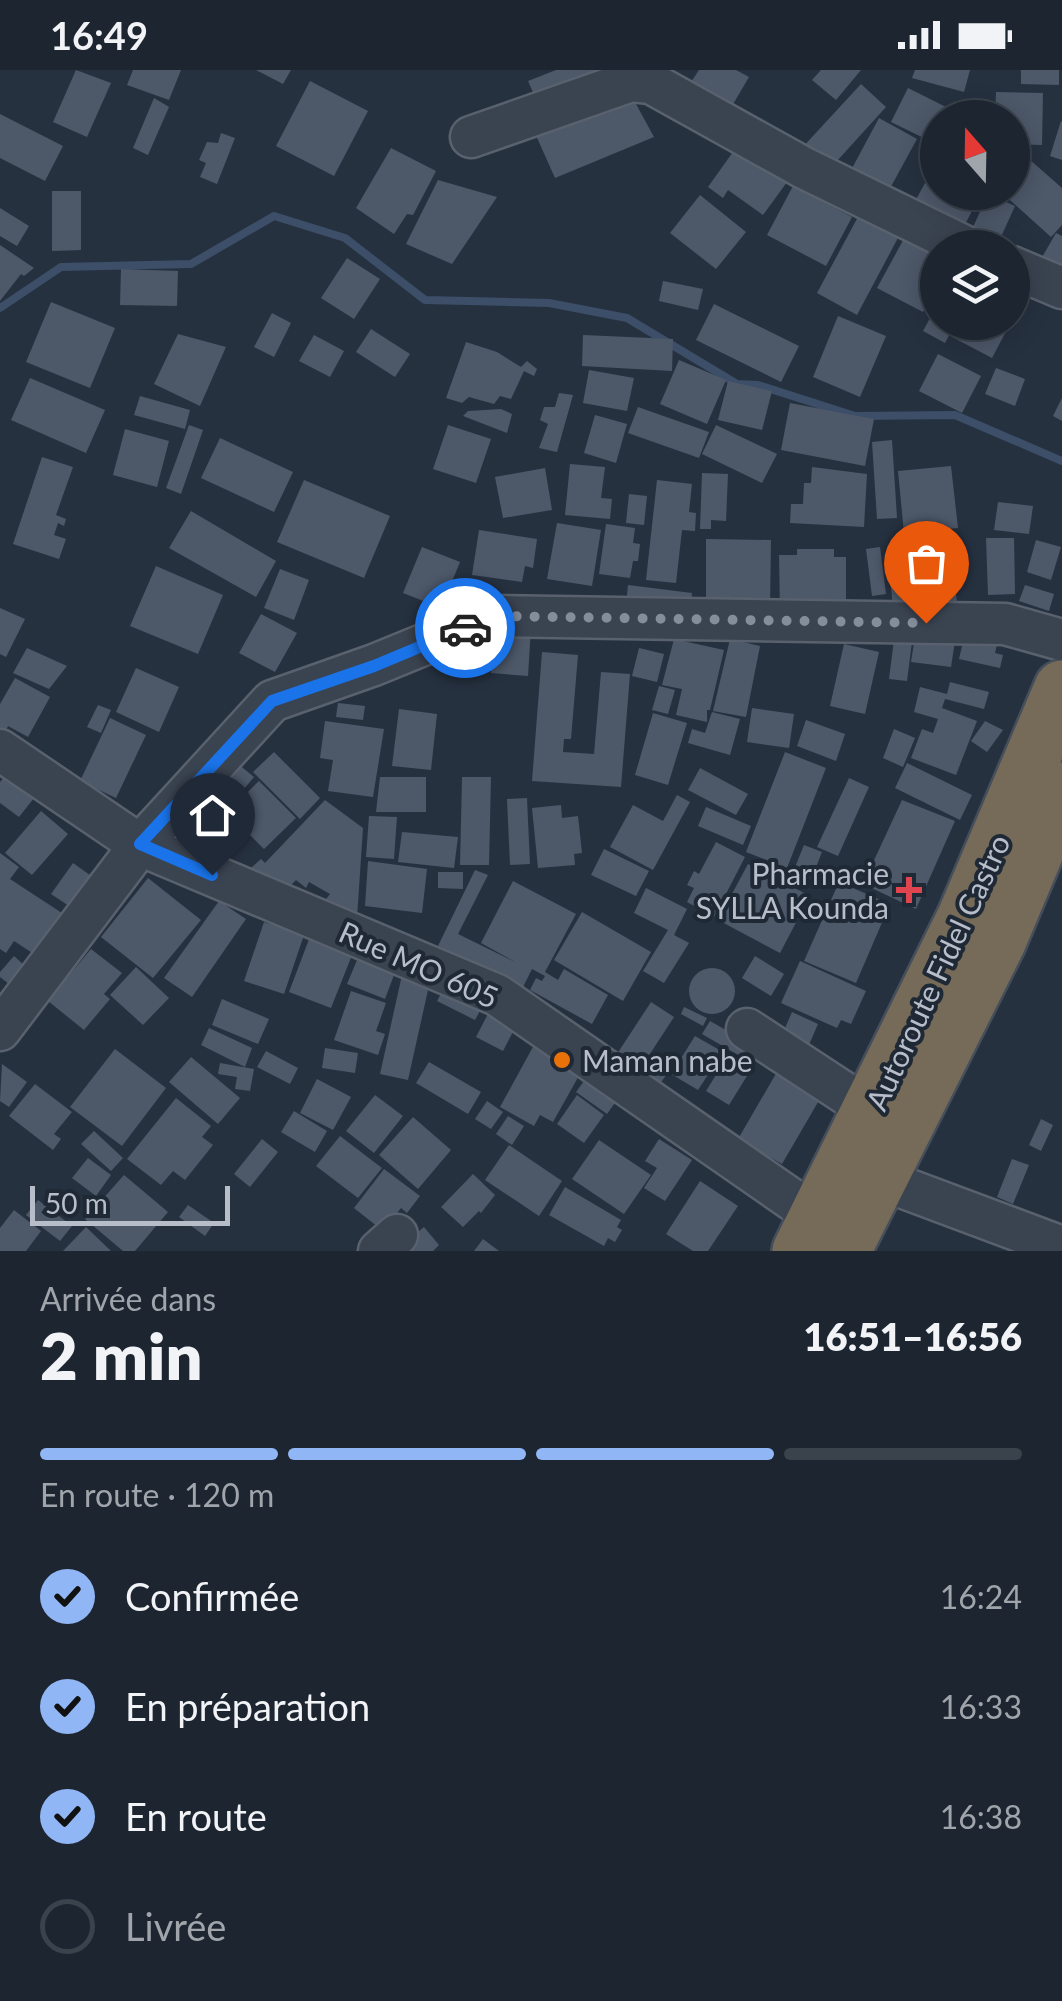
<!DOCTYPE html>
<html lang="fr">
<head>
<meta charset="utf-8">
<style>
  body { margin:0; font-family:Lato,sans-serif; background:#29313c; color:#f1f3f6; height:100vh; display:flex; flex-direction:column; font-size:38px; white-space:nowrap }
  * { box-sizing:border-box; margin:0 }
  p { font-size:32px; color:#a0a5ab }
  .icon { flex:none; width:55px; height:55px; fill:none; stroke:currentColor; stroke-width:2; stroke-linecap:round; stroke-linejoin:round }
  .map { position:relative; height:1181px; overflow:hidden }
  .details { display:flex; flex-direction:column; background:#1c2530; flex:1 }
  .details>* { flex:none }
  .needle { width:65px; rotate:340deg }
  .fabs { position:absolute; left:920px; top:30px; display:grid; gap:20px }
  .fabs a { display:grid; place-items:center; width:110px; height:110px; border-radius:50%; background:#1c2530; box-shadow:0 5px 25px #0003,0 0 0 2px #3a424c; font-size:50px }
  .scale { position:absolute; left:30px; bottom:25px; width:200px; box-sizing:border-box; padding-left:10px; border:5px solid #b7beca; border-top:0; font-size:28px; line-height:35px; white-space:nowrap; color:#b7beca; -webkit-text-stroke:8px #1f2835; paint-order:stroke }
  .pin { position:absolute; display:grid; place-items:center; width:85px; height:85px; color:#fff; margin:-102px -42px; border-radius:50% 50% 50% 0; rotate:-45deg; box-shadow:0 0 10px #0007 }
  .pin .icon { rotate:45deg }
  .courier { position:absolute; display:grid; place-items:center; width:100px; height:100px; margin:-50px; border:8px solid #1a73e8; border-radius:50%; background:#fff; color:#222; box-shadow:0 2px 12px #0007 }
  .summary em { font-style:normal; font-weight:800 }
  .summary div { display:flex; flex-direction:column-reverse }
  .summary { display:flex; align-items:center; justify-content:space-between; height:170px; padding:0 40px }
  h1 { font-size:65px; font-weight:800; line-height:75px }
  .bar { display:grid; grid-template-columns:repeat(4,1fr); gap:15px 10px; align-content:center; height:120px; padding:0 40px }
  .bar i { height:12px; border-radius:8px; background:#3a424c }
  .bar .on { background:#91b6f6 }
  .bar p { grid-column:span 4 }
  ol { padding:0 40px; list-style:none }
  li { display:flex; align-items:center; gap:30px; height:110px }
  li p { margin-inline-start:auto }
  li .icon { padding:10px; border-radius:50%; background:#91b6f6; color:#111; stroke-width:4 }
  li:last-child { color:#a0a5ab }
  li i { width:55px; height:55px; border:5px solid #3a424c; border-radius:50% }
  .status { display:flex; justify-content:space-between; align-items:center; height:70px; padding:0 50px; background:#1c2530; direction:ltr }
  .status svg { height:28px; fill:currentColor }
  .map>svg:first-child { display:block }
</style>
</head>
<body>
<div class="status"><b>16:49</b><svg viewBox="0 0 49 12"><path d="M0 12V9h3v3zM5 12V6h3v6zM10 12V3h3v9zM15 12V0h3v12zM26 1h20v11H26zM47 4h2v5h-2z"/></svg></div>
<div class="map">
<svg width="1062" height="1181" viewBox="0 0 1062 1181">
  <rect width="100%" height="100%" fill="#263140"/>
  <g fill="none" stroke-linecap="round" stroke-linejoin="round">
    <path stroke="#3c4e68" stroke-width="8" d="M0 238 61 197 191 194 274 146 345 168 425 230 549 233 627 248 737 314 758 315 855 346 955 345 1062 391"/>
  </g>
  <path fill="#4d5869" d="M76 0 111 13 87 67 53 52Z
    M133 0H181L169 30 127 15Z
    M256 0H291L283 14Z
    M556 0H599L603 10 539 36 528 11Z
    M699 0H736L749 7 732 36 691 12Z
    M821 0H861L836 30 812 10Z
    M915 0H970L964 22 912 8Z
    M1021 0H1059V15L1021 14Z
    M310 11 368 41 334 106 276 76Z
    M861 14 886 37 827 102 801 79Z
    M908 18 968 48H938V75L891 52Z
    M996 22 1043 23 1042 75 1012 74V48H995Z
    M630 23 654 67 555 108 534 61Z
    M154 28 169 37 148 85 133 78Z
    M0 44 63 76 45 111 0 88Z
    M879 48 917 69 888 122 850 102Z
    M1061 51 1062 52V90L1050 86Z
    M221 63 235 68 217 114 200 107 206 93 199 90 207 72 218 73Z
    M740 72 790 108 763 145 728 120 723 128 708 117Z
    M391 78 436 101 413 145 407 144 394 164 356 138Z
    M938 89V122H982L961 162 912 137Z
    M1029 89 1062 118V155L1051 167 1001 122H1012V107Z
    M438 110 497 127 452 194 406 174Z
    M793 116 852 147 826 196 767 165Z
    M52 121H81V180L52 181Z
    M988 124 1015 136 996 178 969 166Z
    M700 125 746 162 716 199 670 163Z
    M0 138 29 156 17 176 0 166Z
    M859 145 899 166 857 245 817 223Z
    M1056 163 1062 166V201L1041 189Z
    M906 165 938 181V215L923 242 877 218Z
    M0 175 34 198 24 206 21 204 0 231Z
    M347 188 380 209 354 249 321 228Z
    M121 199 178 201 177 236 120 235Z
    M663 211 703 219 698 240 659 231Z
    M1012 217 1026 224 1012 249Z
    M51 232 115 258 90 318 26 292Z
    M938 233V252H956L945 273 923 261Z
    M714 234 799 276 781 312 696 270Z
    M272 243 291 253 274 287 254 277Z
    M838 246 886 266 860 327 813 307Z
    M960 252H1011L992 288 952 267Z
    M371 259 410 284 395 307 356 282Z
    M178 264 226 277 200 336 154 314Z
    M314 265 344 281 330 307 299 291Z
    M583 265 673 269 672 301 582 296Z
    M466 272 497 282 521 297 527 291 537 299 534 306 524 301 511 329 500 326 494 334 469 327 462 333 446 328Z
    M938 284 981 306 962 343 919 321Z
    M679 290 726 310 707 354 660 334Z
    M996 298 1025 309 1015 336 985 324Z
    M589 300 634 308 627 341 583 333Z
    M30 308 105 340 86 383 11 350Z
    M728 311 772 321 762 360 718 350Z
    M559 323 573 325 557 382 539 378 548 354 540 350 544 337H555Z
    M140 326 190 340 185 359 134 345Z
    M1062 328V351L1053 346Z
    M790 333 874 349 865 396 781 380Z
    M638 337 709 362 699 388 628 363Z
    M501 339 512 344 507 363 463 346 468 341Z
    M595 345 627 354 616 393 584 383Z
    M189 355 203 360 181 424 166 418Z
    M448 355 491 369 476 413 433 399Z
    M716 355 777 384 762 413 702 384Z
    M125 359 169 371 157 417 113 405Z
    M220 368 293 402 274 442 201 408Z
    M892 370 897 448 877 449 872 372Z
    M42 387 73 397 56 445 66 449 64 456 58 453 54 465 66 469 59 489 13 474Z
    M570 394 605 397 601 428 612 429 610 449 565 445Z
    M951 396 958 458 904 463 898 401Z
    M812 397 867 404 864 457 790 453 791 434H803L804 413H811Z
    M545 398 552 440 503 448 495 407Z
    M702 403 728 404 726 451 711 450V459H700Z
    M304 410 390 446 364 508 277 472Z
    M657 410 692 414 689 442 696 443 695 461 682 460 676 513 646 510Z
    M629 424 647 426 644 455 626 453Z
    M998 432 1033 436 1029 464 994 460Z
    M191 441 276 491 256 527 169 478Z
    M557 453 601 460 592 516 547 509Z
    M606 454 635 458 633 473 640 474 638 491H633L630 508 599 504Z
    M479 460 537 469 533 498 525 496 522 512 472 505Z
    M986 468H1014L1015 524 988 525Z
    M706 469 771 470 770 537H706Z
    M1036 470 1061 477 1051 510 1027 502Z
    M422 477 460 492 441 538 403 523Z
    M880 477 886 524 872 526 866 479Z
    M797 479H834V487H846V539L780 541 779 485H797Z
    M951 480 958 541 894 548 888 488Z
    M156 496 223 525 198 584 130 556Z
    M280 499 309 510 294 550 264 538Z
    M628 515 692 523 690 543 626 536Z
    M1025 515 1054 524 1049 541 1019 531Z
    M0 538 25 549 6 587 0 584Z
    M261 544 297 563 275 602 239 583Z
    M494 556 531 558 528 606 491 603Z
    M895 562 913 564 907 611 889 609Z
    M915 566 955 571 951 597 911 592Z
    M978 566 998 570 995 583 1003 585 1000 598 959 589 963 572 975 576Z
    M674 569 724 580 710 640H707V652L676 645 682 619 662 615Z
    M730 569 760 576 746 647 713 641Z
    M844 574 879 582 865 644 830 636Z
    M27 578 67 596 49 619 13 603Z
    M639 578 664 584 657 612 632 606Z
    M542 582 578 585 571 669H564L563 682 594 684 601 602 630 604 621 717 532 711Z
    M136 598 179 617 159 662 116 642Z
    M15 608 50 627 28 667 8 656 5 663 0 660V634Z
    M950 612 989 622 984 639 945 629 942 638 977 651 956 705 911 688 922 659 933 663 938 649 914 642 920 617 947 624Z
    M659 616 675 620 668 644 652 640Z
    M338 633 365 636 363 650 336 647Z
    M98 635 111 640 101 663 87 657Z
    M752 638 794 644 789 678 747 672Z
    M399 639 437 644 431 700 392 696Z
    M712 642 740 649 730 685 688 673 692 659 705 663Z
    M653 643 687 653 668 715 635 705Z
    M110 648 146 665 116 728 80 711Z
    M806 650 845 664 836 691 797 676Z
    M325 651 384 659 373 727 328 721 333 690 320 688Z
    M985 651 1003 660 987 682 971 671Z
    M894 659 915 668 903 697 883 688Z
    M274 682 320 728 300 749 253 702Z
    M785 682 826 698 787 798 746 782Z
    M232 689 254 707 196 776 174 757Z
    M907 693 972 725 960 750 895 718Z
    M700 698 748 724 736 745 688 720Z
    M9 701 38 723 19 747 0 733V712Z
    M380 707H426V742H376Z
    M462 707H491L489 795H460Z
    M849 708 869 717 838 786 817 777Z
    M259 711 296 748 264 779 227 742Z
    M677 725 690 732 653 800 610 777 633 735 663 751Z
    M527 728 530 794 510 795 507 729Z
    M325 730 363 758 357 848 320 837 330 824 309 812 306 818 296 810 280 826 251 798 261 789 265 793Z
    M902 730 955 751 916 839 863 814Z
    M561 735 562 748 578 746 582 783 574 784 575 795 538 798 532 738Z
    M706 737 751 756 743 775 698 756Z
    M41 741 68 764 32 805 5 783Z
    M369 746 397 747 394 789 366 787Z
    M402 762 458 767 454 798 398 792Z
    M716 772 745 787 714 847 687 832 694 818 687 815 694 801 699 804Z
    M804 775 822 782 811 810 793 802Z
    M604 779 649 801 636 826 591 805Z
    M0 783 19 797 10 809 65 845 37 886 14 871 6 883 0 879Z
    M368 791 427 799 422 843 365 836Z
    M73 793 97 810 75 840 51 824Z
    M748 794 810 826 780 883 718 850Z
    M475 800 488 805 458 864 517 893 481 873 513 811 576 844 545 902 558 910 564 899 608 925 592 954 530 920 536 908 542 911 545 906 532 899 523 917 438 876Z
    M438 802H463V819L438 818Z
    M148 808 201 850 153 908 101 867Z
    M839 812 890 834 856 913 804 891Z
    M646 818 687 839 674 865 689 873 664 913 643 901 668 860 634 843Z
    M219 831 246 849 192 927 164 908Z
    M582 842 651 882 623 931 554 890Z
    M264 852 304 865 284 924 244 911Z
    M311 864 354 880 331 938 289 922Z
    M91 879 122 903 104 924 110 929 84 960 48 931Z
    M360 883 397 897 385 929 347 914Z
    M14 886 25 896 9 914 0 907V902Z
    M755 886 784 904 771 926 742 908Z
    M800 891 866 921 851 954 841 950 837 958 781 933Z
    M136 897 169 928 143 955 110 925Z
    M689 921a23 23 0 1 1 46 0a23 23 0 1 1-46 0Z
    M402 905 430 911 408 1010 380 1004Z
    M444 918 482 937 475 950 437 931Z
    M351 921 386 933 376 961 385 964 378 985 334 970Z
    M222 929 269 949 258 974 212 955Z
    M651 932 674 947 646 990 667 1004 659 1015 615 987Z
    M684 937 707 948 703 956 681 944Z
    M491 938 518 952 503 981 476 967Z
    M792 942 818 954 805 984 782 965Z
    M710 951 759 979 752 993 702 964Z
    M209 958 252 978 245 997 201 975Z
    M695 966 723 982 698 1020 671 1004Z
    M534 975 581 1002 553 1052 540 1045 534 1056 500 1037Z
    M325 978 358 983 355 1003 322 998Z
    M115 979 166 1018 122 1076 70 1037Z
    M266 981 298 998 290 1014 257 997Z
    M729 984 752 998 729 1035 706 1021Z
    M191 987 240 1028 218 1054 169 1012Z
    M429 992 481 1022 468 1044 416 1013Z
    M220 993 254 999 250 1021 235 1019 237 1007 218 1004Z
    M2 994 27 1012 9 1037 0 1031Z
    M777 1002 821 1027 782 1094 738 1069Z
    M589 1004 617 1030 607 1044 576 1022Z
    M317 1009 351 1027 333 1060 300 1043Z
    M35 1014 72 1042 54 1064 61 1069 53 1080 9 1046Z
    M375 1025 403 1046 374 1083 346 1061Z
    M577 1025 604 1045 584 1073 557 1054Z
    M176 1028 211 1056 202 1067 213 1075 185 1110 173 1101 161 1115 127 1089Z
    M487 1031 503 1042 491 1059 475 1049Z
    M294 1041 327 1061 315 1082 281 1062Z
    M508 1046 524 1056 512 1075 496 1064Z
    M413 1047 451 1080 418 1119 379 1085Z
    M1041 1049 1053 1055 1041 1081 1029 1075Z
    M94 1061 123 1088 111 1101 81 1074Z
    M340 1066 382 1098 358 1128 316 1096Z
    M262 1069 278 1082 250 1117 234 1104Z
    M659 1069 692 1090 665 1131 644 1118 657 1098 645 1091Z
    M599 1070 651 1105 624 1144 572 1109Z
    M509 1075 562 1111 539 1146 485 1110Z
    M88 1088 111 1105 96 1126 72 1108Z
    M1012 1089 1029 1095 1013 1134 997 1127Z
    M384 1099 420 1126 407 1143 401 1138 383 1161 354 1138Z
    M473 1104 495 1125 481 1143 479 1141 463 1157 441 1137Z
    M124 1105 168 1142 135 1181H123L85 1149Z
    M700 1111 738 1136 708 1181H693L666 1164Z
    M565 1117 621 1150 617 1157 622 1160 615 1172 608 1168 604 1176 549 1145Z
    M38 1130 72 1156 60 1171 26 1145Z
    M188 1135 214 1153 205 1166 179 1147Z
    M14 1140 41 1161 26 1181H0V1158Z
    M86 1157 111 1181H63Z
    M424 1157 439 1175 433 1181H403L400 1177Z
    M483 1169 499 1181H474Z"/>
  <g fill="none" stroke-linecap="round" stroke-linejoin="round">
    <defs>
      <path id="minor" d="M471 67 631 11 651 13 804 98 968 178
        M1012 197 1062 218
        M0 680 140 775 497 925 817 1147
        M747 959 872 1041
        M0 960 140 775 272 631 374 595 494 546 1005 554 1062 570
        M880 1109 1062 1177
        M379 1181 397 1165"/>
      <path id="highway" d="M800 1181 965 847 1062 618
        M843 1181 998 872 1062 720"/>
    </defs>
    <use href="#minor" stroke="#58616d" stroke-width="45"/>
    <use href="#highway" stroke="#454e5a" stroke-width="60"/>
    <use href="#minor" stroke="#3a4350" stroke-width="40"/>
    <use href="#highway" stroke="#766b58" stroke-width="55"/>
  </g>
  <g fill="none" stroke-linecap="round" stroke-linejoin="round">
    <path stroke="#848d9a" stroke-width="10" stroke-dasharray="0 18" d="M465 558 494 546 926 553"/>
    <path stroke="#1a73e8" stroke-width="12" d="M212 805 140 774 272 631 374 596 465 558"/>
  </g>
  <path fill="#e0444e" stroke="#1f2835" stroke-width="4" d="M904 805h10v10h10v10h-10v10h-10v-10h-10v-10h10z"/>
  <circle fill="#e8710a" stroke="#1f2835" stroke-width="4" cx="562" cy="990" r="10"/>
  <g text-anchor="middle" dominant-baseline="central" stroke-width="8" stroke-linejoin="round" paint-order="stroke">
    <g font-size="30" fill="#b7beca" stroke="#1f2835" text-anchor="end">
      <text x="889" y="803">Pharmacie<tspan x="889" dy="34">SYLLA Kounda</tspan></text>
      <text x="582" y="990" text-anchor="start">Maman nabe</text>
    </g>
    <g font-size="30" fill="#b7beca" stroke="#1f2835">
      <text transform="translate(419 894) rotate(24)">Rue MO 605</text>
      <text transform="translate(937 902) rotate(-65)">Autoroute Fidel Castro</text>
    </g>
  </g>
</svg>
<div class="fabs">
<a><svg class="needle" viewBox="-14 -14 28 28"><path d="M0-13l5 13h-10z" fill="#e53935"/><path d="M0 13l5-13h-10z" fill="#a0a5ab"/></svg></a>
<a><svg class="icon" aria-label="layers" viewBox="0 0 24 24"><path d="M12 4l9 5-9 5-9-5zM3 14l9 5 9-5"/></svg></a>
</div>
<div class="scale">50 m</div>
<div class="pin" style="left:926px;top:553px;background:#ea580c"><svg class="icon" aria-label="bag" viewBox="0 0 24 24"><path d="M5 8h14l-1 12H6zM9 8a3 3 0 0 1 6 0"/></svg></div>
<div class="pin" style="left:212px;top:805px;background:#1f2937"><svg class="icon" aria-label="home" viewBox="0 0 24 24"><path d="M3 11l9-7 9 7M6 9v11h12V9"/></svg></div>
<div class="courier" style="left:465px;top:558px"><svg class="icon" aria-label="car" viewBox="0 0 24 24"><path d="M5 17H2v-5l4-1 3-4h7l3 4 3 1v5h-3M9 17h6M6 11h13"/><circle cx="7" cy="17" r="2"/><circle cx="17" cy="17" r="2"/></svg></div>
</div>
<section class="details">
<div class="summary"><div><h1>2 min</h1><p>Arrivée dans</p></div><em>16:51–16:56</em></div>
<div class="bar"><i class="on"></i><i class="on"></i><i class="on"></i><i></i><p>En route · 120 m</p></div>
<ol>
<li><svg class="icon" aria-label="check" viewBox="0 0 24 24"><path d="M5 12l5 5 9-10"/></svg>Confirmée<p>16:24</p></li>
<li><svg class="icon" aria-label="check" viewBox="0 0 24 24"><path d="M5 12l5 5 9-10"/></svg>En préparation<p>16:33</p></li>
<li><svg class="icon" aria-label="check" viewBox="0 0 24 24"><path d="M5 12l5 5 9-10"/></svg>En route<p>16:38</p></li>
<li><i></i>Livrée</li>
</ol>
</section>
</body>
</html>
